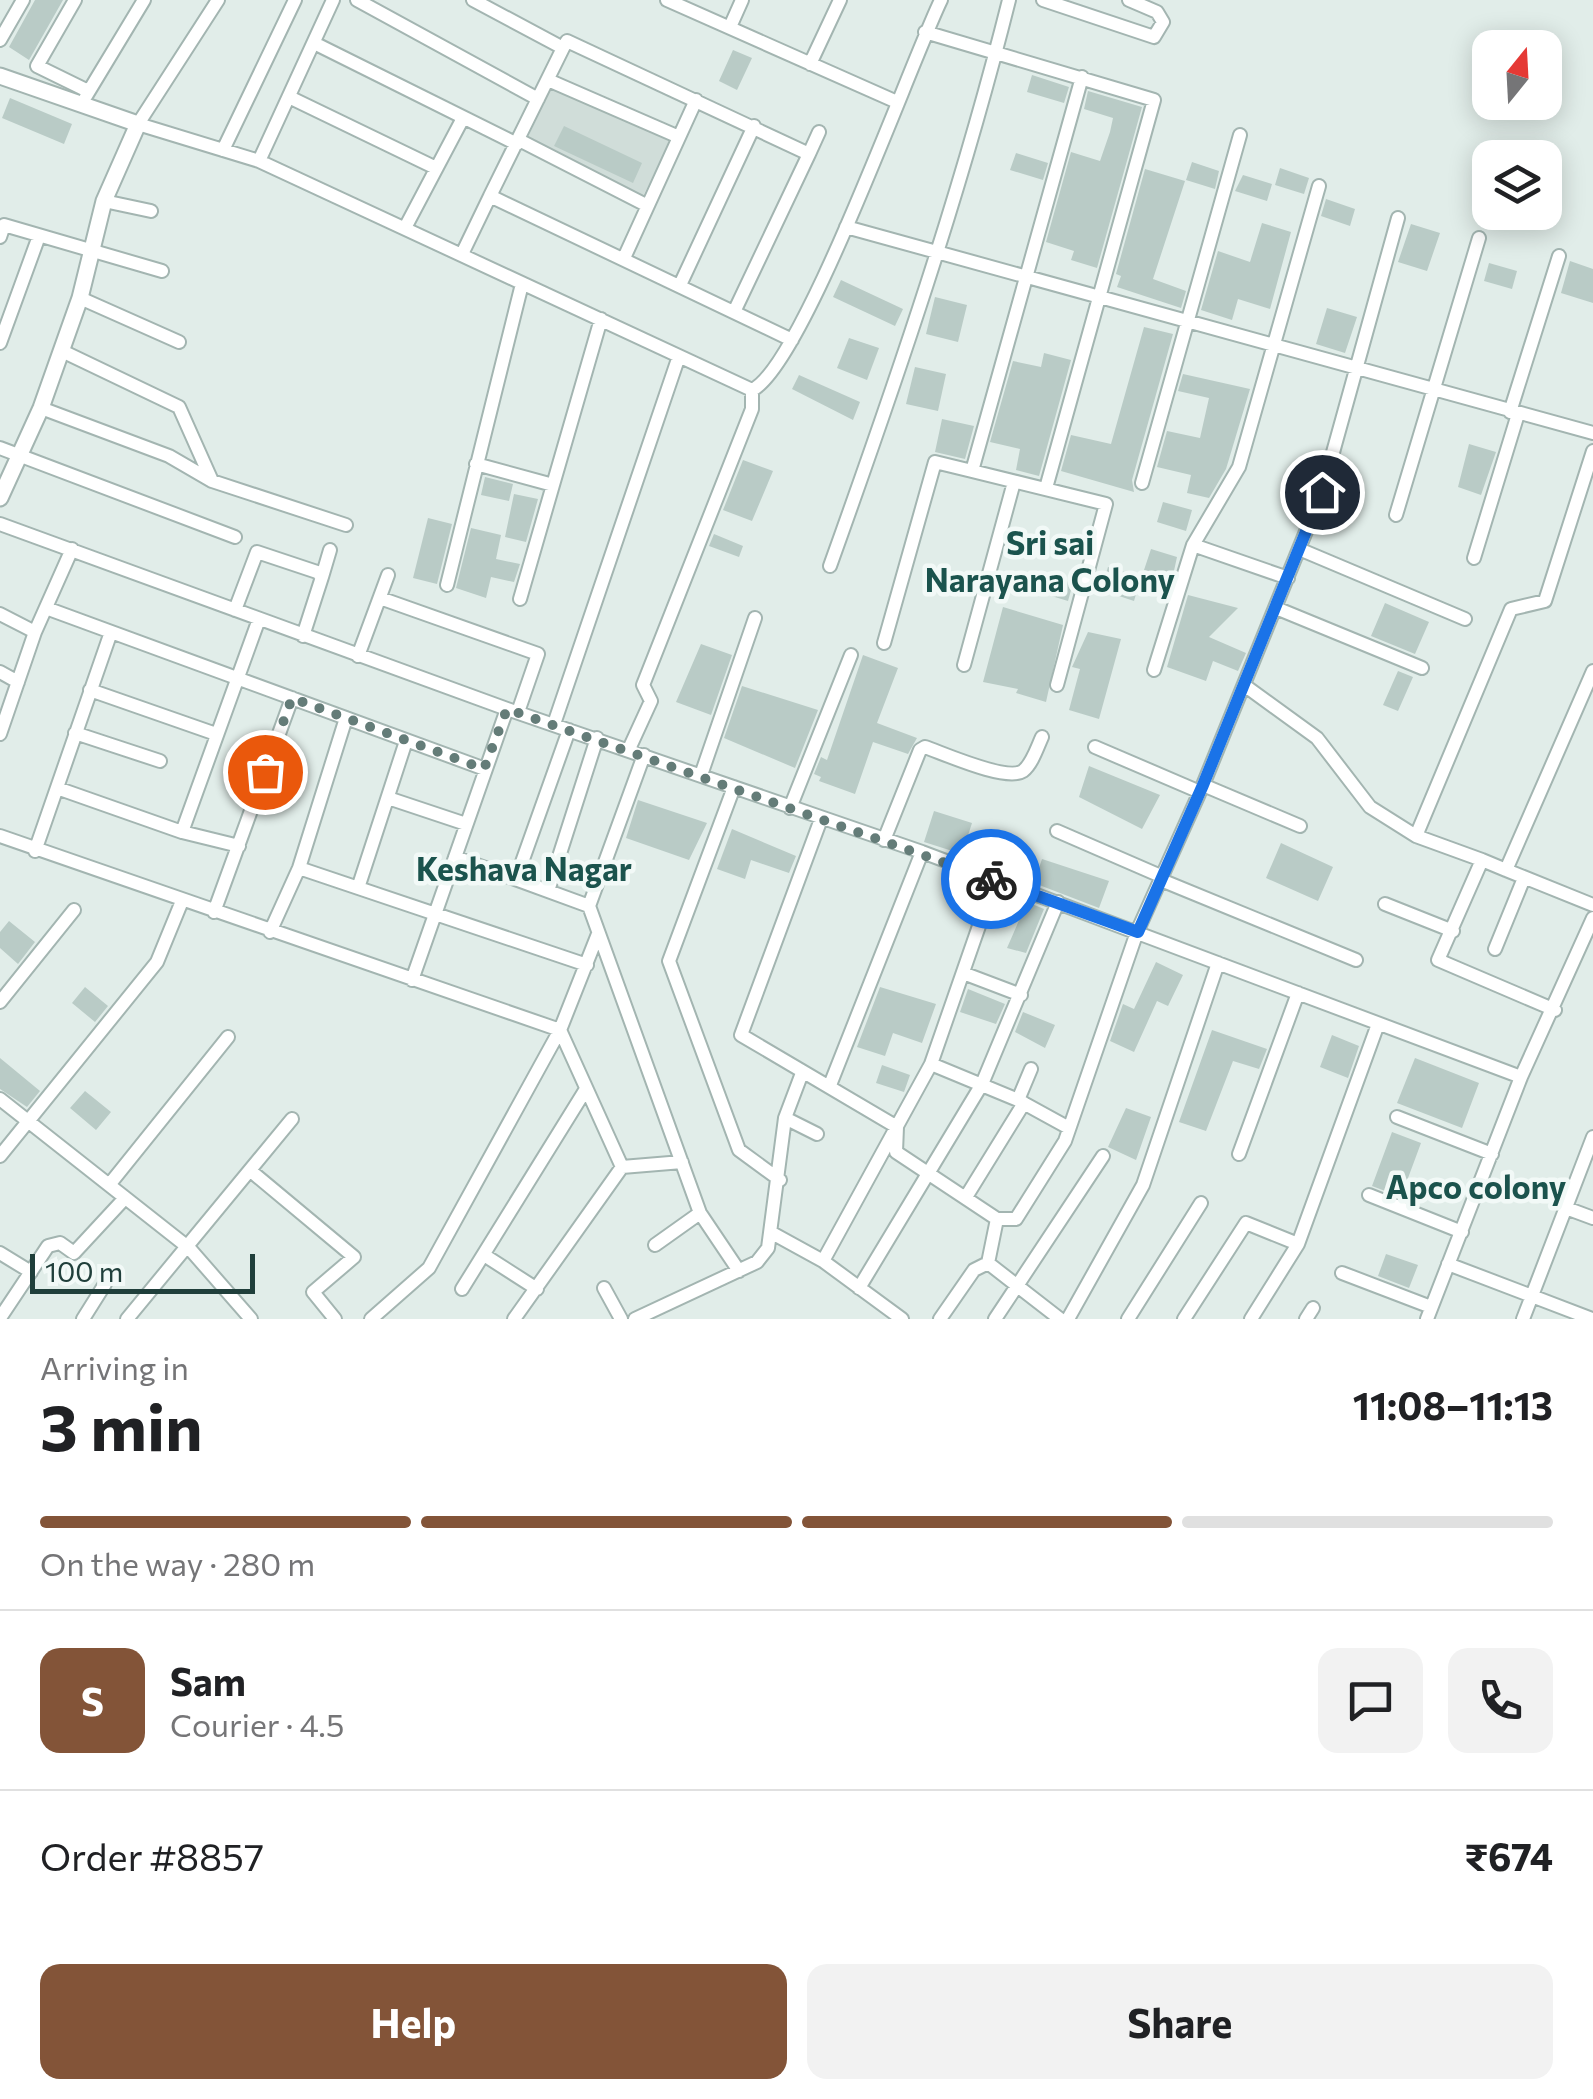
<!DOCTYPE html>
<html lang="en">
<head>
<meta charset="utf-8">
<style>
  body { margin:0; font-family:Commissioner,sans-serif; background:#f2f2f2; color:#202124; height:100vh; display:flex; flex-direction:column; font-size:38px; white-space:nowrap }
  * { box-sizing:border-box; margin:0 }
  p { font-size:32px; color:#757577 }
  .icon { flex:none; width:55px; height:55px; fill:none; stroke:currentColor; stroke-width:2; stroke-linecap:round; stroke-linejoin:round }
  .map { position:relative; height:1319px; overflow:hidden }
  .panel { display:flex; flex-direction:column; background:#fff; flex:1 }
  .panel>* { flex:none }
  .needle { width:65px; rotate:18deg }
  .tools { position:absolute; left:1472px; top:30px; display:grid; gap:20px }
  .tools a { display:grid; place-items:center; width:90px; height:90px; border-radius:20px; background:#fff; box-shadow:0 5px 25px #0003; font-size:50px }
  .scale { position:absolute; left:30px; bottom:25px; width:225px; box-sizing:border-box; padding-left:10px; border:5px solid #203f3b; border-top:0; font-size:28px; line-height:35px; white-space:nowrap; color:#203f3b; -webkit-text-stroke:8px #f2f9f7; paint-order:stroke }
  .pin { position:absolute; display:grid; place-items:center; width:85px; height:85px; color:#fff; margin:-42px; border:5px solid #fff; border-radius:50%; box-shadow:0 2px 10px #0007 }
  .courier { position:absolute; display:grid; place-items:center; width:100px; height:100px; margin:-50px; border:8px solid #1a73e8; border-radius:50%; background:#fff; color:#222; box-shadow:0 2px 12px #0007 }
  .head em { font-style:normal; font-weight:700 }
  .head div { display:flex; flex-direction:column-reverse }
  .head { display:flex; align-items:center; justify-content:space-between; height:170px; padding:0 40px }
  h1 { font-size:65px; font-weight:700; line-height:75px }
  .bar { display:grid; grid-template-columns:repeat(4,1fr); gap:15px 10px; align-content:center; height:120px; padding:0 40px }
  .bar i { height:12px; border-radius:8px; background:#e0e0e0 }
  .bar .on { background:#835438 }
  .bar p { grid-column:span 4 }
  .line { display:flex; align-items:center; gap:25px; padding:0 40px; border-top:2px solid #e0e0e0 }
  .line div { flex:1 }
  .round { display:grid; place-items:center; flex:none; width:105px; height:105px; border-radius:20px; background:#f2f2f2 }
  .cta { display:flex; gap:20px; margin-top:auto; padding:20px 40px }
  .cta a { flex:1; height:115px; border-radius:20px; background:#835438; color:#fff; font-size:40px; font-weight:700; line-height:115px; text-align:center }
  .cta a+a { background:#f2f2f2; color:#202124 }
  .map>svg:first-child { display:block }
</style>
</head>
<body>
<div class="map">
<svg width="1593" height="1319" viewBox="0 0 1593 1319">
  <rect width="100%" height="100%" fill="#e1ede9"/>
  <path fill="#d0ddd9" d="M551 88 671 140 643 196 528 137Z"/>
  <path fill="#b9cbc6" d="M35 0H63L29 60 9 47Z
    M733 50 752 58 737 90 719 81Z
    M1032 75 1069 87 1064 103 1027 92Z
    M1088 91 1142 107 1097 268 1071 260 1074 251 1046 242 1071 152 1100 161 1110 132 1113 118 1084 109Z
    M10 98 72 124 64 144 2 118Z
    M564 126 642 163 633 183 554 146Z
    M1016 153 1048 163 1043 180 1010 170Z
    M1192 162 1219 171 1215 189 1186 180Z
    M1280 168 1309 178 1304 194 1275 185Z
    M1145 169 1185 181 1153 279 1186 291 1181 308 1117 287 1121 276 1116 274Z
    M1243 175 1272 184 1267 201 1235 191Z
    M1326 199 1355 209 1350 226 1321 216Z
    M1262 223 1291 232 1270 309 1238 299 1232 320 1201 310 1218 251 1250 262Z
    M1411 224 1440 233 1427 271 1398 262Z
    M1570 261 1593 269V303L1561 293Z
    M1489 263 1517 271 1512 289 1484 281Z
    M841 280 903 309 895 326 833 297Z
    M935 297 967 305 958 342 926 334Z
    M1327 308 1357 317 1345 353 1316 344Z
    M1144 327 1173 334 1132 480 1134 492 1061 471 1071 435 1111 444Z
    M849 338 879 348 867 380 837 368Z
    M1044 353 1071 360 1039 476 1016 470 1020 449 990 442 1013 361 1041 367Z
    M915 367 946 374 938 411 906 404Z
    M1183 374 1250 389 1226 469 1209 498 1187 493 1191 475 1157 467 1167 431 1200 438 1209 398 1178 391Z
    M799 375 860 402 853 420 792 389Z
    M942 419 974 426 965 459 935 452Z
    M1469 444 1496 452 1481 495 1458 487Z
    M743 460 773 471 752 521 723 510Z
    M485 477 513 484 509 501 481 495Z
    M514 494 538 499 526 542 505 537Z
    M1163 502 1192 510 1186 531 1157 522Z
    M428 518 452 524 437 584 413 578Z
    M471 528 501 535 496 559 520 564 514 582 491 577 486 598 456 588Z
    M714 534 743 546 739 557 709 546Z
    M1151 549 1177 557 1172 580 1144 570Z
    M1108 567 1141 577 1134 601 1101 590Z
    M1050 577 1073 583 1068 601 1045 594Z
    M1188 595 1238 608 1209 637 1246 653 1238 671 1213 661 1206 681 1167 667Z
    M1385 603 1429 622 1415 654 1371 636Z
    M1003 607 1063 625 1046 702 1016 693 1018 689 983 682Z
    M1088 632 1121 639 1099 719 1069 710 1080 669 1072 667Z
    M701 644 732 655 711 715 676 702Z
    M863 655 898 668 877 723 917 738 908 754 873 742 855 794 819 781 821 777 814 774 821 757 827 760Z
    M1398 671 1413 677 1398 711 1383 705Z
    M742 686 818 710 795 768 724 738Z
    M1089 766 1160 795 1142 829 1079 797Z
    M638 800 707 823 689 860 626 838Z
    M934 811 972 823 962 854 924 842Z
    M732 829 796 856 789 873 751 860 745 879 717 869Z
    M1281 843 1333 867 1318 901 1266 878Z
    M1042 859 1109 881 1099 908 1034 883Z
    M1027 902 1044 909 1026 953 1007 948Z
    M9 921 35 942 18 964 0 948V932Z
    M1156 962 1183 975 1168 1006 1157 1001 1134 1052 1110 1041 1123 1004 1134 1009Z
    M85 987 108 1006 95 1022 72 1003Z
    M880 987 936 1004 922 1043 893 1033 885 1056 857 1047Z
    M968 989 1005 1004 996 1024 960 1012Z
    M1023 1012 1055 1025 1045 1048 1015 1032Z
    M1212 1030 1267 1049 1259 1069 1233 1061 1206 1131 1179 1122Z
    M1332 1035 1359 1046 1348 1078 1320 1067Z
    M0 1058 40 1091 27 1107 0 1089Z
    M1415 1058 1479 1083 1462 1128 1397 1103Z
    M882 1065 910 1075 904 1092 876 1083Z
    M85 1091 111 1112 96 1130 70 1108Z
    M1126 1108 1151 1117 1136 1160 1108 1147Z
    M1392 1132 1421 1143 1401 1197 1372 1186Z
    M1386 1254 1418 1265 1409 1288 1378 1276Z"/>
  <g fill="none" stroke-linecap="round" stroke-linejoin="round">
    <defs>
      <path id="minor" d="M75 0 37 66 88 91
        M218 0 138 124 259 161 752 390C802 367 909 66 941 0
        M357 0 538 99
        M473 0 563 48 567 41 809 154 734 312
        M667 0 897 102
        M1043 0 1154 37 1163 22 1157 12 1129 0
        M730 27 742 0
        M925 32 1154 100 1046 488
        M0 40 23 0
        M314 43 517 144
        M563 48 490 196 792 340
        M810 64 840 0
        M548 80 679 137
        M86 96 144 0
        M289 97 436 168
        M519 140 646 205
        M223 150 295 0
        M809 154 819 132
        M259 161 333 0
        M104 201 151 211
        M406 226 463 118
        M846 227 1593 433
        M0 237 4 225 162 271
        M462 254 490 196
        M624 258 696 100
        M680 285 754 126
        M80 298 179 342
        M0 343 39 236
        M62 351 179 407 212 481 346 525
        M41 408 169 456 212 481
        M1510 412 1559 256
        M0 448 235 537
        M476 464 553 485
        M972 471 1106 504 1057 685
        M1142 483 1240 135
        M1396 515 1479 238
        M0 524 507 709 922 852 1521 1077
        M1193 545 1288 578
        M1299 549 1465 619
        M1474 558 1518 414
        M830 566C897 379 961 192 1009 0
        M322 577 330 550
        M447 585 522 284
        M380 598 538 654 518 712
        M520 599 601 319
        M46 608 485 769
        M1276 608 1422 668
        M235 610 257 552 317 572 322 577 303 636
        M0 614 35 632
        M884 643 935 462 972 471 1082 77
        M358 656 388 575
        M964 665 1014 482
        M1154 670 1193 545 1239 467 1319 186
        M0 672 18 682
        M1244 685 1317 738 1370 807 1416 836
        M90 690 216 734
        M554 724 678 359
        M75 733 160 761
        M0 734 35 632 72 549
        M1095 747 1200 792
        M629 749 651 701 643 685 752 409V390
        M701 775 755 618
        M1203 785 1300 826
        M734 787 669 961 739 1150 780 1180
        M57 788 182 832 239 846
        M388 798 466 824
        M790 808 851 655
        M821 819 741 1035 897 1127 896 1152 997 1219 988 1263 1060 1319
        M1057 831 1163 877
        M182 832 259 619
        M0 836 560 1030 622 1167
        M884 840 920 750 925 747C945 754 1007 782 1023 771 1032 764 1037 748 1042 737
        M35 851 111 632
        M455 857 589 906 700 1213 739 1271
        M1482 860 1506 870 1593 671
        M299 868 587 965
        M1506 870 1593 905
        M516 879 569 730
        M1161 880 1356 960
        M359 885 406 741
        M548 891 597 738
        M1385 904 1453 931
        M589 906 644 755
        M214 912 292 698
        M270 932 299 868 346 718
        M1495 949 1524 878
        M963 973 1021 995
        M412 980 507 709
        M0 1002 74 910
        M1555 1010 1438 960 1482 860 1416 836 1511 609 1545 601 1593 451
        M931 1064 1018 1100 1069 1128
        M830 1085 922 852
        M0 1099 189 1248 251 1319
        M1018 1100 1031 1069
        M1397 1117 1492 1154
        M785 1118 817 1134
        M1239 1154 1298 993
        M0 1156 157 962 182 901
        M252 1172 354 1257 313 1292 335 1319
        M109 1185 228 1037
        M1369 1195 1462 1232
        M966 1197 1024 1103
        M1566 1208 1593 1218
        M997 1219H1016L1065 1141 1137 932 1203 785 1322 492 1398 218
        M772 1233 823 1261 902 1319
        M655 1245 700 1213
        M0 1253 31 1272
        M484 1255 537 1289
        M823 1261 931 1064 995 880
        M1448 1264 1592 1319
        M1342 1273 1431 1307
        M604 1288 621 1319
        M859 1288 982 1084 1058 902
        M462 1289 586 1089
        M0 1318 48 1246 60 1243 74 1253 125 1198
        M83 1319 105 1284
        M127 1319 292 1119
        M371 1319 429 1268 560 1030 598 934
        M514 1319 622 1167 682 1162
        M635 1319 757 1262 768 1248 785 1118 802 1073
        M940 1319 974 1270 988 1263
        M995 1319 1103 1156
        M1068 1319 1143 1185 1218 963
        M1128 1319 1201 1203
        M1184 1319 1246 1223 1298 1244
        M1251 1319 1298 1244 1378 1024
        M1306 1319 1313 1308
        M1427 1319 1521 1077 1593 918
        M1523 1319 1593 1137"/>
      <path id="tertiary" d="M0 76 138 124 104 201 80 298 41 408 0 498"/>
    </defs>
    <use href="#minor" stroke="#a3b5b1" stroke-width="16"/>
    <use href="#tertiary" stroke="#a3b5b1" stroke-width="19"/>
    <use href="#minor" stroke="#fff" stroke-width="12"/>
    <use href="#tertiary" stroke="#fff" stroke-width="15"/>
  </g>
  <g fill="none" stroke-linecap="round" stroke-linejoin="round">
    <path stroke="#647c78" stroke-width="10" stroke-dasharray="0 18" d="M265 772 292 698 484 769 507 709 991 879"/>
    <path stroke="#1a73e8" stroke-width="12" d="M991 879 1138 932 1203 785 1322 492"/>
  </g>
  <g text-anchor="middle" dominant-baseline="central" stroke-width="9" stroke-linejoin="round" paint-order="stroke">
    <g font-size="32" font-weight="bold" fill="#1b534d" stroke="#f2f9f7">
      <text x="1050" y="542">Sri sai<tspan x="1050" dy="37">Narayana Colony</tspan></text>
      <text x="524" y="868">Keshava Nagar</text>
      <text x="1476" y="1186">Apco colony</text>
    </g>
  </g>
</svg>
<div class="tools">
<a><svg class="needle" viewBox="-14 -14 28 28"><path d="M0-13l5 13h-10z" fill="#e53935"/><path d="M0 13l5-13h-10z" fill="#757577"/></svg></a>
<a><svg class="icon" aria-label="layers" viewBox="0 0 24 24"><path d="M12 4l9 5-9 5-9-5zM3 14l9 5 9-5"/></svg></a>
</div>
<div class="scale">100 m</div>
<div class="pin" style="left:265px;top:772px;background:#ea580c"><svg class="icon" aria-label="bag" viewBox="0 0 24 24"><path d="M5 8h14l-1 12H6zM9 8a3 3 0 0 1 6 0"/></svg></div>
<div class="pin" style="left:1322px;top:492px;background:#1f2937"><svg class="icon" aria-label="home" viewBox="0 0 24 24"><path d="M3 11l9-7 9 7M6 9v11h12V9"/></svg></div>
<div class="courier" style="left:991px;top:879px"><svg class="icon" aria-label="bike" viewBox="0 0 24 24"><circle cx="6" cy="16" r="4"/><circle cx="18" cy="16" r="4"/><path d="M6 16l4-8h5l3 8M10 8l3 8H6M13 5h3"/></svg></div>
</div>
<section class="panel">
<div class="head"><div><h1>3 min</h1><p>Arriving in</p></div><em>11:08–11:13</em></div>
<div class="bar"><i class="on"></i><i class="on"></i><i class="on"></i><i></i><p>On the way · 280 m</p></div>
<div class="line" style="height:180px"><b class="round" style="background:#835438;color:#fff">S</b><div><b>Sam</b><p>Courier · 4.5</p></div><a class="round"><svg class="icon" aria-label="chat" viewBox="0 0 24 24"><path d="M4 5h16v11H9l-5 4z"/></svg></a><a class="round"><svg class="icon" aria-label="phone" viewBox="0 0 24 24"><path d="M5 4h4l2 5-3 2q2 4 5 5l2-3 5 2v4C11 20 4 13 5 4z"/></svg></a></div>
<div class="line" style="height:130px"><div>Order #8857</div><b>₹674</b></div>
<div class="cta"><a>Help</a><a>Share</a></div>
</section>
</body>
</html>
